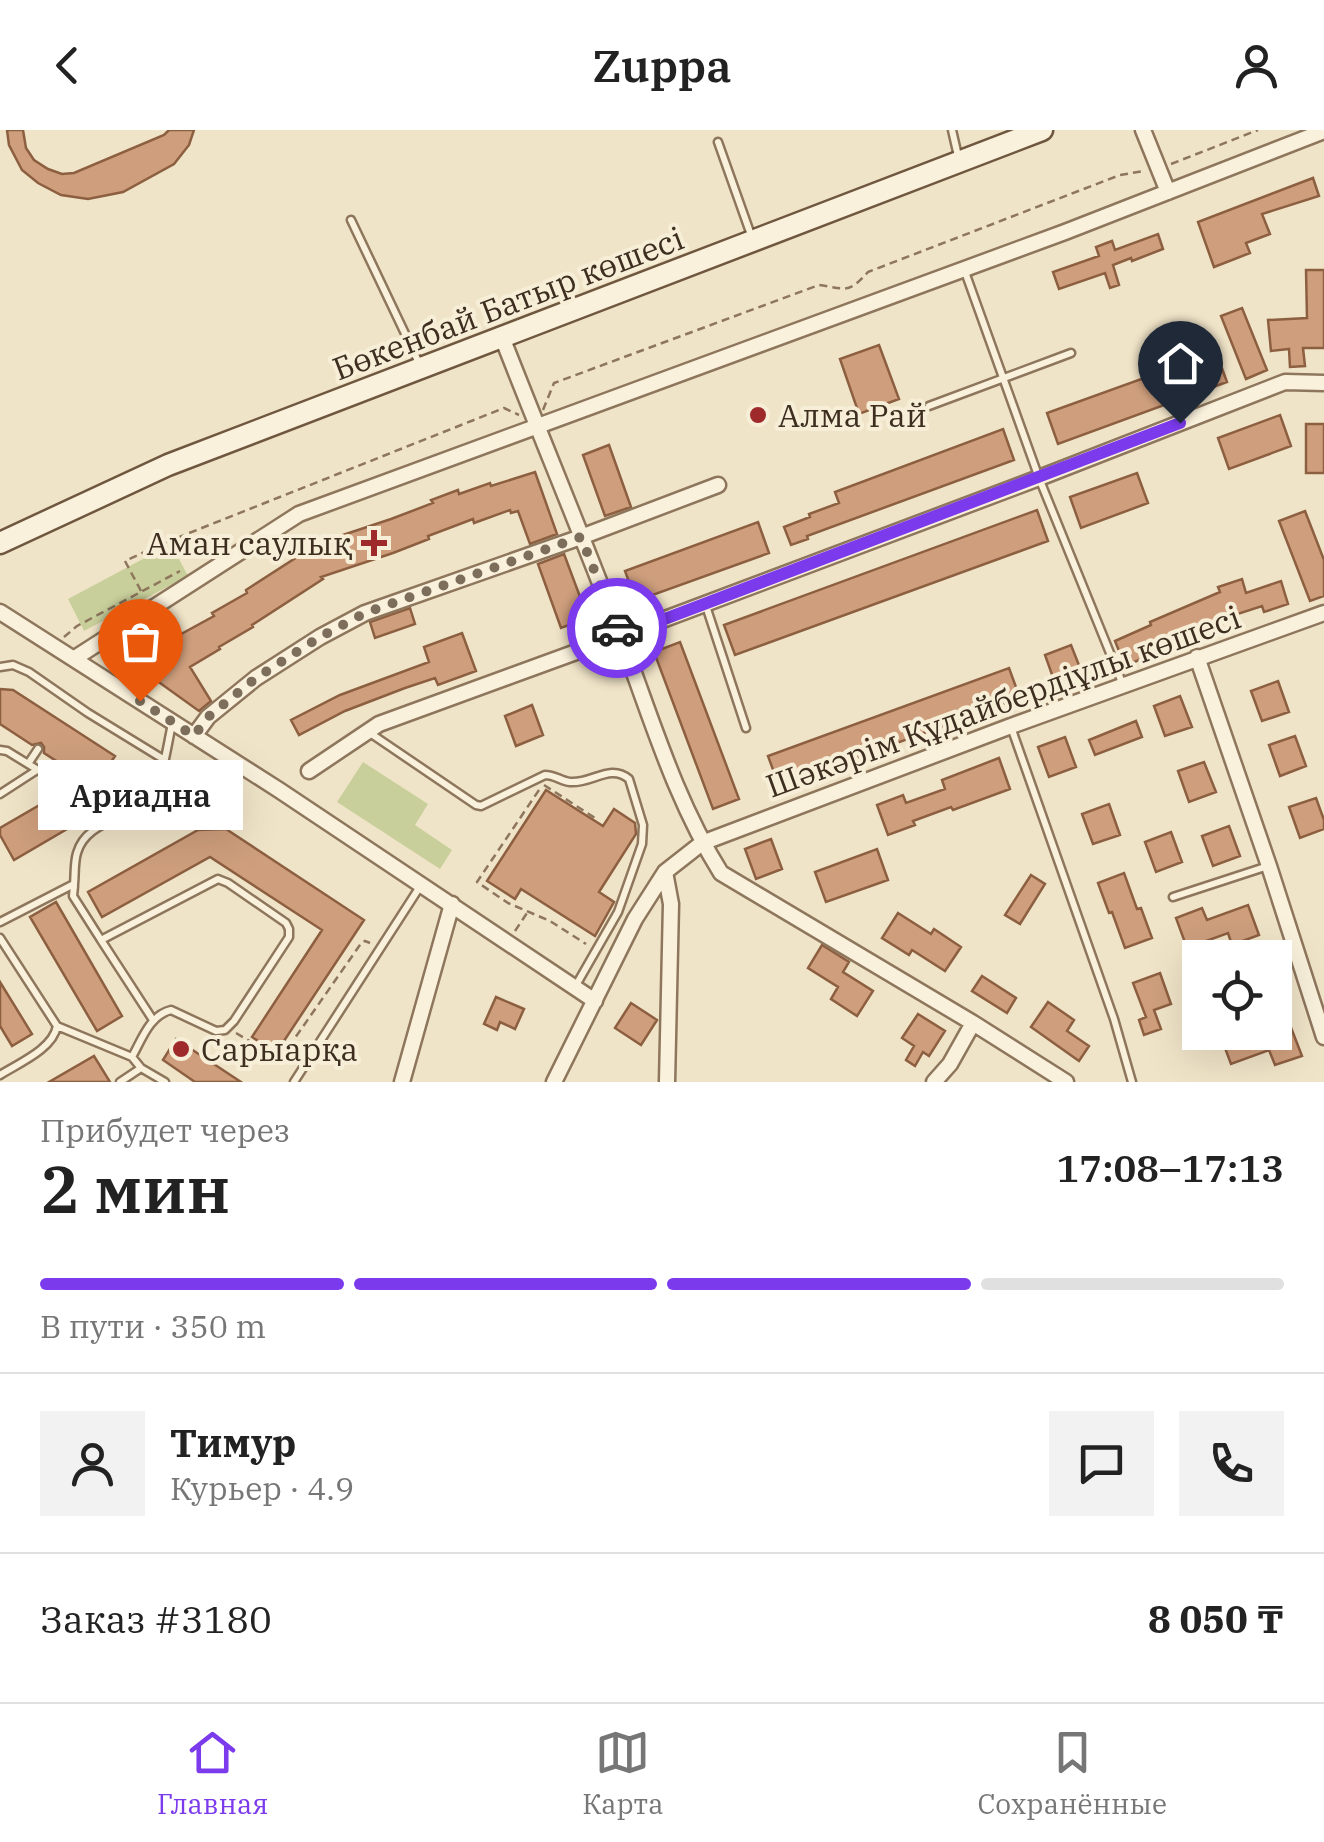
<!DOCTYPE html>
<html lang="ru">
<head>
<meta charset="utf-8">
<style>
  body { margin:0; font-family:"IBM Plex Serif",serif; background:#f2f2f2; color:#222; height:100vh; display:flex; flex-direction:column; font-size:38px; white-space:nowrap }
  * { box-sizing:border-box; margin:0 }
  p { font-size:32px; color:#767676 }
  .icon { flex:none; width:55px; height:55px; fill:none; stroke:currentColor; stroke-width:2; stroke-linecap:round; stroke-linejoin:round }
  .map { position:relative; height:952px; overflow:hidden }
  .panel { display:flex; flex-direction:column; background:#fff; flex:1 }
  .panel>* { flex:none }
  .buttons { position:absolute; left:1182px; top:810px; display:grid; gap:20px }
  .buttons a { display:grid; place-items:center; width:110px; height:110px; border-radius:0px; background:#fff; box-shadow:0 10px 40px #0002; font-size:50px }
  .pin { position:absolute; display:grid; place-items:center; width:85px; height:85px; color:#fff; margin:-102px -42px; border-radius:50% 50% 50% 0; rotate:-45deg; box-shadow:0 0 10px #0007 }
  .pin .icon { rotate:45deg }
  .courier { position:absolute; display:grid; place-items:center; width:100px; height:100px; margin:-50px; border:8px solid #7c3aed; border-radius:50%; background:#fff; color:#222; box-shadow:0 2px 12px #0007 }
  .bubble { position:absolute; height:70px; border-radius:0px; background:#fff; box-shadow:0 10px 40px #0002; font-size:32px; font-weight:600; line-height:70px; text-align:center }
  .overview em { font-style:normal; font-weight:600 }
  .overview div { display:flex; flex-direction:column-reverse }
  .overview { display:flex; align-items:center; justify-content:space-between; height:170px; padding:0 40px }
  h1 { font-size:65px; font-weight:600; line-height:75px }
  .bar { display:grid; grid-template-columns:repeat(4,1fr); gap:15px 10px; align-content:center; height:120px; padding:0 40px }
  .bar i { height:12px; border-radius:8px; background:#e0e0e0 }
  .bar .on { background:#7c3aed }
  .bar p { grid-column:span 4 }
  .line { display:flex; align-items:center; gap:25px; padding:0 40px; border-top:2px solid #e0e0e0 }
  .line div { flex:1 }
  .round { display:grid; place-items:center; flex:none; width:105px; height:105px; border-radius:0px; background:#f2f2f2 }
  header { display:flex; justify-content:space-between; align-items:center; height:130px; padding:0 40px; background:#fff; font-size:45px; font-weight:600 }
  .dock { display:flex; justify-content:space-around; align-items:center; height:140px; border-top:2px solid #e0e0e0; background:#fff; font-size:28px; color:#767676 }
  .dock a { display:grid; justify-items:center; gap:5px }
  .dock .on { color:#7c3aed }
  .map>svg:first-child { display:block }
</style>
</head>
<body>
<header><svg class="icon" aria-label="back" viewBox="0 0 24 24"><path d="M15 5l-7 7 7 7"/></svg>Zuppa<svg class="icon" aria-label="person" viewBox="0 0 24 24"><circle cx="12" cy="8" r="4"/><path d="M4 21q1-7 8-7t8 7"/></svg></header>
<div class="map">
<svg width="1324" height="952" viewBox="0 0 1324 952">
  <rect width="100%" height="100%" fill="#f0e4c8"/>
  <path fill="#c9cf9b" d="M171 414 188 446 84 501 68 469Z
    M363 632 428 674 415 695 452 720 440 739 337 672Z"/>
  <path fill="#cf9f7d" stroke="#8d5f41" stroke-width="2.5" d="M7 0H23L26 18 34 30 48 39 62 44 74 43 164 5 169 0H194L189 15 174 34 123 62 88 69 61 65 38 53 22 40 9 15Z
    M1313 48 1319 66 1262 84 1270 104 1246 113 1250 123 1214 137 1198 92Z
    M1158 104 1163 119 1132 131 1131 128 1113 135 1119 155 1110 158 1105 143 1059 159 1053 142 1099 126 1096 117 1112 111 1115 120Z
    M1306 140H1324V218H1303L1305 236 1290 237 1289 219 1271 221 1268 190 1307 188Z
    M1242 178 1267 240 1246 249 1221 186Z
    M879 215 899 269 859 284 840 229Z
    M1216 222 1227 252 1058 314 1047 283Z
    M1280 285 1291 316 1229 339 1218 308Z
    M1306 294H1324V343H1306Z
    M1003 299 1014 330 807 406 808 409 791 415 784 397 810 387 809 384 839 373 835 362Z
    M609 315 631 377 605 386 583 325Z
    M535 342 557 404 530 414 518 381 511 383 510 380 474 393 473 389 428 406 429 409 393 423 321 447 323 449 252 495 253 497 219 517 220 519 190 537 211 571 199 581 135 535 172 509 214 486 212 483 247 463 246 460 319 413 391 389 433 373 431 370 458 360 459 364 490 353 491 356Z
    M1137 343 1148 373 1081 398 1070 367Z
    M1037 380 1048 411 735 525 724 495Z
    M1305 381 1324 430V466L1310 471 1279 391Z
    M758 392 769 423 636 471 625 441Z
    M564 424 588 488 561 498 538 434Z
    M1242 449 1246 463 1281 451 1288 474 1264 482 1262 476 1222 489 1223 494 1125 536 1115 511 1151 495 1150 492 1220 462 1218 457Z
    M410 478 415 494 375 508 370 492Z
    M462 503 476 541 438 555 435 548 405 558 345 581 299 605 291 590 340 565 429 532 424 517Z
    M680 512 739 669 713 679 654 522Z
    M1071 515 1082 543 1055 553 1045 525Z
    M1009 538 1020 568 779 656 768 626Z
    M1278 551 1289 582 1262 591 1251 561Z
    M0 559 13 560 115 626 95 656 44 623V617L41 613 32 615 0 594Z
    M1180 566 1192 597 1165 606 1154 576Z
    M532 575 543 605 516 616 505 586Z
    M1136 591 1142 607 1095 625 1089 610Z
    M1295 606 1306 636 1280 646 1269 615Z
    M1065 607 1076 637 1049 647 1038 617Z
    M999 628 1010 659 953 680 951 677 913 691 915 695 888 705 877 675 903 665 906 673 945 659 942 650Z
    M1204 632 1216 662 1189 672 1178 641Z
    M546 660 603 696 614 679 635 693 636 704 599 762 614 772 595 806 521 759 515 769 487 751Z
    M1316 668 1324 690V699L1300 708 1289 677Z
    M50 669 67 699 14 730 0 705V698Z
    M1109 674 1120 705 1093 714 1082 684Z
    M1229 696 1240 726 1213 736 1202 706Z
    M226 699 364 790 276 923 252 907 322 800 210 727 102 787 88 762 198 700Z
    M1171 702 1182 732 1156 742 1145 712Z
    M771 709 782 739 756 749 745 719Z
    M877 719 888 750 826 772 815 742Z
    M1124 743 1137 779 1141 778 1152 808 1125 818 1112 782 1109 783 1098 753Z
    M1031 745 1045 754 1020 794 1005 785Z
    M56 772 122 886 97 901 30 787Z
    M1248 775 1259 805 1232 815 1228 803 1187 818 1176 788 1202 778 1207 790Z
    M898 783 931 804 934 799 961 817 945 841 912 820 909 825 882 808Z
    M822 815 849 832 843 842 873 861 857 886 831 869 838 857 808 838Z
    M1160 843 1171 874 1154 880 1161 899 1144 905 1139 890 1146 887 1133 853Z
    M982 846 1016 868 1007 883 972 861Z
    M0 852 32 904 12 916 0 896Z
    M496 867 524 879 515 899 500 892 497 900 484 894Z
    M1048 872 1074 890 1067 901 1089 916 1079 931 1031 897Z
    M631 873 657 890 641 915 615 898Z
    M918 884 945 901 929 926 923 922 915 936 906 930 914 916 902 908Z
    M1290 895 1302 926 1275 935 1269 920 1231 934 1219 902H1249L1252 910Z
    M176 909 241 952H195L163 930Z
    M94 926 110 952H49Z"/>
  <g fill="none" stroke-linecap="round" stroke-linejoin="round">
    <defs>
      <path id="lane" d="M952 0 958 26
        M718 12 751 105
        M351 90 419 233
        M964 139 1039 348 1123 555
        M929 276 1071 223
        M706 476 746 598
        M0 537 13 535 29 542 88 583 163 629
        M1011 597 1114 889 1132 952
        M367 601 476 675 481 676 545 645C555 645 561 651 570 652 592 654 610 633 629 649L643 695 642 714 618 782 575 857
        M0 620 7 621 116 688
        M28 634 38 619
        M0 664 37 640
        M74 756 73 766 101 810
        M1173 767 1268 736
        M0 792 74 754C75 745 74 733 77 723 87 688 135 690 154 662 163 649 168 611 172 594
        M0 808 57 896C53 919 19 933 0 945
        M153 890 101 810 218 749 228 753 286 793 289 799V807L234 891 225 900 216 901 171 880C150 885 142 909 132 927L141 938 165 952
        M57 896 132 927
        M120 952 141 938
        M294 952 421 755"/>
      <path id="street" d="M1143 0 1168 62
        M502 207C541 307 582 405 620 505 651 586 674 668 721 743L973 893 1066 952
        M0 482 279 660 595 871
        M1197 527 1269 736 1324 907
        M75 528 299 384 1065 102 1324 1
        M194 606 208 587 256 548 320 507 365 483 581 407 718 355
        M309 641 379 594 620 506 1039 348 1285 252 1324 253
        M665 742 671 774 667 952
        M402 952 452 774
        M554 952 635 789 665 742 702 713 1011 596 1324 483
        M934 952 950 934 973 893"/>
      <path id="secondary" d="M0 413 168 335 1042 0"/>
    </defs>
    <use href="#lane" stroke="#8d765c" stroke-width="11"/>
    <use href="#street" stroke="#8d765c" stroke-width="19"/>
    <use href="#secondary" stroke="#6f573f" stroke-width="25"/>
    <path stroke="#8d765c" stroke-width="2.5" stroke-dasharray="8 5" stroke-linecap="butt" d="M1171 34 1258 0
      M543 280 554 253 819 155C847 159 848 164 868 142L1120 45 1144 41
      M141 461 125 431 164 413 504 278 519 285
      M64 507 77 496 180 441
      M544 655 598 690
      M539 660 477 752 508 773 550 791 586 814
      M515 801 527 783
      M236 903 278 928H281L362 812 365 811 370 813"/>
    <use href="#lane" stroke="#faf1dc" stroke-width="6"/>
    <use href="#street" stroke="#faf1dc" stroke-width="14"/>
    <use href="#secondary" stroke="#faf1dc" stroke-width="20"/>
  </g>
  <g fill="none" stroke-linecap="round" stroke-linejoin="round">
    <path stroke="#7c6e5b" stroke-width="10" stroke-dasharray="0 18" d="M140 571 194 606 208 587 256 548 320 507 365 483 581 407 617 498"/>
    <path stroke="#7c3aed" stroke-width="12" d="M617 498 620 506 1180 293"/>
  </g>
  <g fill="#9e2a2b" stroke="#f7eed8" stroke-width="4">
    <circle cx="758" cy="285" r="10"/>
    <path d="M369 398h10v10h10v10h-10v10h-10v-10h-10v-10h10z"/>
    <circle cx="181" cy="919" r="10"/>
  </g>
  <g text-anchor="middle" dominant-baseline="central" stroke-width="8" stroke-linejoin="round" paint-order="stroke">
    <g font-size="32" fill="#3d2e20" stroke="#f7eed8">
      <text transform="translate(508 173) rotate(-21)">Бөкенбай Батыр көшесі</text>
      <text transform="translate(1003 571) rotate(-20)">Шәкәрім Құдайбердіұлы көшесі</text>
    </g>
    <g font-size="32" fill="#3d2e20" stroke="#f7eed8" text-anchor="start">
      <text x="778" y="285">Алма Рай</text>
      <text x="352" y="413" text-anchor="end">Аман саулық</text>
      <text x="201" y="919">Сарыарқа</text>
    </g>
  </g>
</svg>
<div class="buttons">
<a><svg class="icon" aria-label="locate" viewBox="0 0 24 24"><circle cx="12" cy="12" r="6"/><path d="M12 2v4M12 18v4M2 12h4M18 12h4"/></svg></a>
</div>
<div class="pin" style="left:140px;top:571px;background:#ea580c"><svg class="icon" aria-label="bag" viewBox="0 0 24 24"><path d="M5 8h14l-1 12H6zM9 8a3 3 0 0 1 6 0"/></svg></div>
<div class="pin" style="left:1180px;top:293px;background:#1f2937"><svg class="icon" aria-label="home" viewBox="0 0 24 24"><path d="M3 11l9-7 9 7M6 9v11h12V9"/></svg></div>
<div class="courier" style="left:617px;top:498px"><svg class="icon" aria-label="car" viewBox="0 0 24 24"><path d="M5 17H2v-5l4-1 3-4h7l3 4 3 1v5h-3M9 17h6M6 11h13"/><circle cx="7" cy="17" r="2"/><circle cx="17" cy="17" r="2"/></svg></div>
<div class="bubble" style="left:38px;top:630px;width:205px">Ариадна</div>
</div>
<section class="panel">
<div class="overview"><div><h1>2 мин</h1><p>Прибудет через</p></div><em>17:08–17:13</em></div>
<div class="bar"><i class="on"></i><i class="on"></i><i class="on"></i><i></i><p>В пути · 350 m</p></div>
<div class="line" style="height:180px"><a class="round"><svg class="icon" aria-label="person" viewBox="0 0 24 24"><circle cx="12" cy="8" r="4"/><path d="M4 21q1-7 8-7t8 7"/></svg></a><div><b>Тимур</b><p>Курьер · 4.9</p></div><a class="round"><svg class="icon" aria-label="chat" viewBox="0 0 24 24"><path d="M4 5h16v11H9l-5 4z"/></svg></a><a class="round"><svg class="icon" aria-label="phone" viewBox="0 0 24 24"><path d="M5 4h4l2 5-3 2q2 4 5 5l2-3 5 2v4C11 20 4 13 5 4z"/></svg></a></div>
<div class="line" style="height:130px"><div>Заказ #3180</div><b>8 050 ₸</b></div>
</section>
<nav class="dock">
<a class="on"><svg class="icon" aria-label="home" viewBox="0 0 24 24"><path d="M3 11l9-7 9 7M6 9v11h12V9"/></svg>Главная</a>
<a><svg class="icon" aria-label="map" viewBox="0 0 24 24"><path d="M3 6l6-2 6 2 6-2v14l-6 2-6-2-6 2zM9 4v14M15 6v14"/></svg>Карта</a>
<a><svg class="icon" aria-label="saved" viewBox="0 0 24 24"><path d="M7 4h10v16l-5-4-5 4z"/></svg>Сохранённые</a>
</nav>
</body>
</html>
